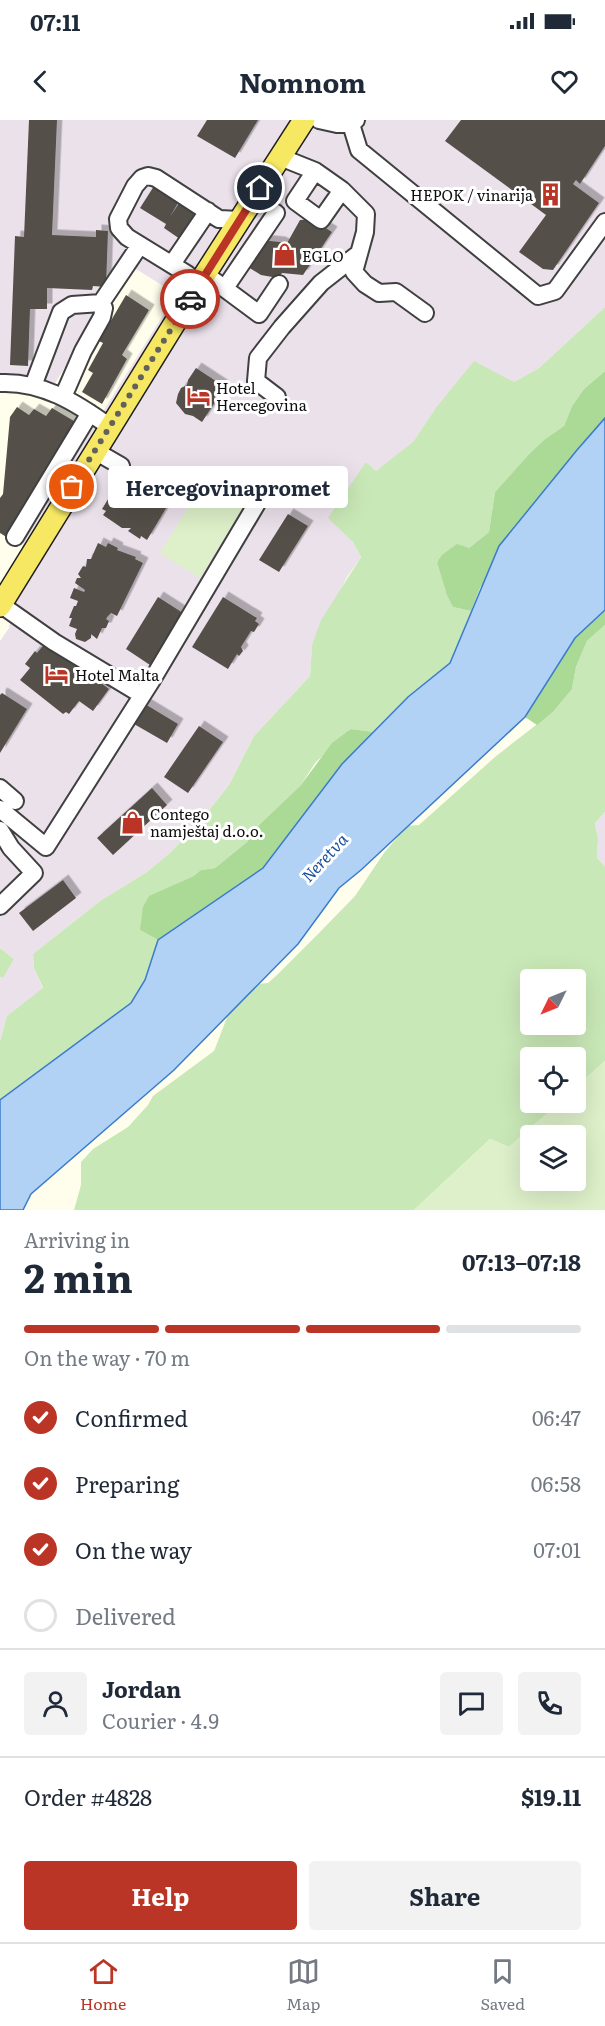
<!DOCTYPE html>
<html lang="en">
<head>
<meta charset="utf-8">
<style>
  body { margin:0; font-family:Literata,serif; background:#f2f2f3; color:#1f2937; height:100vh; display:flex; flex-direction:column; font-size:22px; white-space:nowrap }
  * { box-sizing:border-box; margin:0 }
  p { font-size:20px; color:#747a83 }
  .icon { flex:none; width:33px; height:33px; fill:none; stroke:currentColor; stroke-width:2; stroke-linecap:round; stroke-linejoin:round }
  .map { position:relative; height:1090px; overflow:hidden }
  .details { display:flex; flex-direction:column; background:#fff; flex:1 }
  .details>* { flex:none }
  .needle { width:39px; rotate:227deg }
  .controls { position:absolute; left:520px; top:849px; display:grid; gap:12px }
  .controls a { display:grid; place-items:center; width:66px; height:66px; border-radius:6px; background:#fff; box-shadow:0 6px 24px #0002; font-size:30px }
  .pin { position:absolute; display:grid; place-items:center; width:51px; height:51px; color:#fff; margin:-26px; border:3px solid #fff; border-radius:50%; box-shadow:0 2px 6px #0007 }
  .courier { position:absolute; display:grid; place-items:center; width:60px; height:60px; margin:-30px; border:4px solid #bb3526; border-radius:50%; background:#fff; color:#222; box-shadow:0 2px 8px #0007 }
  .bubble { position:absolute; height:42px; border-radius:6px; background:#fff; box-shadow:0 6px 24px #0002; font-size:20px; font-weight:700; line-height:42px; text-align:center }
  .headline em { font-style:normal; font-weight:700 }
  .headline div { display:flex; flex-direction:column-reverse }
  .headline { display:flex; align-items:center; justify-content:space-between; height:102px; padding:0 24px }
  h1 { font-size:39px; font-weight:700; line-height:45px }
  .bar { display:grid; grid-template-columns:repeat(4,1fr); gap:9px 6px; align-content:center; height:72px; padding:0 24px }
  .bar i { height:8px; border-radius:4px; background:#e0e1e3 }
  .bar .active { background:#bb3526 }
  .bar p { grid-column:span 4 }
  .line { display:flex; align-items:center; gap:15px; padding:0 24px; border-top:2px solid #e0e1e3 }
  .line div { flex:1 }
  .round { display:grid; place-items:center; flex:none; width:63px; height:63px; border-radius:6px; background:#f2f2f3 }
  ol { padding:0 24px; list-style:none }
  li { display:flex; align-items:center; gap:18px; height:66px }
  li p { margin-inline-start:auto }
  li .icon { padding:6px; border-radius:50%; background:#bb3526; color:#fff; stroke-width:4 }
  li:last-child { color:#747a83 }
  li i { width:33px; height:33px; border:3px solid #e0e1e3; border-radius:50% }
  .button { display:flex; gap:12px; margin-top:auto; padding:12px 24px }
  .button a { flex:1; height:69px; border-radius:6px; background:#bb3526; color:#fff; font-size:24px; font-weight:700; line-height:69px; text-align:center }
  .button a+a { background:#f2f2f3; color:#1f2937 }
  .status { display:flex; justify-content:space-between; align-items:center; height:42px; padding:0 30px; background:#fff; direction:ltr }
  .status svg { height:16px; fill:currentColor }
  header { display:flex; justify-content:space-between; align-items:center; height:78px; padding:0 24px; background:#fff; font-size:27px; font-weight:700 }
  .menu { display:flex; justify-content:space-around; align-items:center; height:84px; border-top:2px solid #e0e1e3; background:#fff; font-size:16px; color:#747a83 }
  .menu a { display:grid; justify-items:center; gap:3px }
  .menu .active { color:#bb3526 }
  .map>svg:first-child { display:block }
</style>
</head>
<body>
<div class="status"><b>07:11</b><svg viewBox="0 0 49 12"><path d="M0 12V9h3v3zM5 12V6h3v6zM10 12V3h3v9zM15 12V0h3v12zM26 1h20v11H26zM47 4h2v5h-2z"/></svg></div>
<header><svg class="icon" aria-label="back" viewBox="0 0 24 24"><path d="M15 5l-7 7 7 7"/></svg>Nomnom<svg class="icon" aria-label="heart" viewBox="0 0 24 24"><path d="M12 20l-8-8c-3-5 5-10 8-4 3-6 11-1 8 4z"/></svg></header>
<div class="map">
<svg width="605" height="1090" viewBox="0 0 605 1090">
  <defs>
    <filter id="shadow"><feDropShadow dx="5.5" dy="-5.5" stdDeviation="0" flood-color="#0004"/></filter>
  </defs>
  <rect width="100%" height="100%" fill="#fffeed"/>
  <path fill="#ebe1eb" d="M0 0H605V187L539 248 514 262 435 289 413 322 393 339 376 351 366 342 353 422 361 437 347 457 312 525 310 556 254 616 229 665 202 699 171 732 147 752 100 781 33 834 34 848 43 869 7 896 0 921V857L2 858 14 839 0 828V521L9 508 24 419 176 174 128 144 51 270 0 263Z
    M605 692V746L597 738 598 719 595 703Z"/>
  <path fill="#c9e8b7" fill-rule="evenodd" d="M605 187V251L584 269 572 286 564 306 545 319 529 334 495 372 489 412 469 428 437 441 447 476 453 487 471 491 450 543 408 577 374 612 351 609 315 643 301 665 259 705 247 722 215 748 201 750 192 757 140 810 158 820 145 860 131 883 0 980V921L7 896 43 868 34 848 33 834 100 781 147 752 171 732 202 699 229 665 254 616 310 556 312 525 321 500 361 437 353 422 328 398 366 342 376 351 413 322 435 289 474 241 514 262 539 248Z
    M605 505V692L595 703 598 719 597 738 605 746V941L576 967V938H531V982L559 983 509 1027 490 1019 414 1090H74L81 1065V1042L93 1029 128 1007 148 985 153 976 214 931 228 895 258 864 268 863 279 853 319 813 355 776 384 733 407 706 419 705 495 637 554 591 572 569 576 547 587 521ZM531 860H576V904H531Z
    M0 828 14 839 3 858 0 857Z"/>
  <path fill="#abd996" d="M605 251V298L577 330 480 468 471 491 453 487 447 476 437 442 442 435 457 424 469 428 489 412 495 372 529 334 545 319 564 306 572 286 584 269Z
    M605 490V505L587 521 576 547 572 569 554 591 537 605 525 597 575 518Z
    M351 609 374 612 342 644 263 748 158 820 140 810 143 787 149 776 192 757 201 750 215 748 247 722 259 705 301 665 332 623Z"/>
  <path fill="#ddf0c9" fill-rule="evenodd" d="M202 365 242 389 200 458 160 433Z
    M605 941V1090H414L490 1019 509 1027 559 983 576 982V967ZM531 1016H576V1060H531Z"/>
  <path fill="#b2d2f5" stroke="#3a7ccc" stroke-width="1.5" d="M605 298V490L575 518 525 597 361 750 339 768 298 824 174 950 31 1074 23 1090H0V980L131 883 145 860 158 820 263 748 342 644 408 577 450 543 499 426 577 330Z"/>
  <path fill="#555049" filter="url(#shadow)" d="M29 0H57L52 115 96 117V110L108 111 106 167 93 166 92 170 47 168V189H30L28 246 10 245 15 116 24 117Z
    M207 0H258L235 38 197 16Z
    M461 0H605V26L580 64 576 60 573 64 599 83 553 150 543 149 519 132 546 95 445 21Z
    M154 66 179 81 170 97 181 80 211 99 193 128 164 108 166 104 140 88Z
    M300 100H313L332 112 303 155 282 153 278 158 261 155 245 145 260 120 280 122 286 125Z
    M126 175 149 190 122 235 127 239 102 284 82 272 93 253 88 250 103 223 99 221Z
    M196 248 225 267 202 302 193 296 185 294 176 283 178 274 181 268 187 265 188 260Z
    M17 287 29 295 34 289 46 296 52 288 74 301V306L56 332 58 334 8 418 0 413V378L3 374 10 297Z
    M147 368 157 374 160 368 164 370 161 374 171 380 147 420 141 416 140 419 128 411 131 408H122L103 395 106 391 102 389 110 376 130 388 138 372 143 375Z
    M288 394 308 406 279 452 259 440Z
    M98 423 106 427 108 423 118 428 117 430 136 437 135 439 143 443 117 496 111 493 108 496 106 499 109 501 106 508H102L97 519 91 514V518L85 522 76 519 75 514 77 509 69 506 72 498H69L74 486H76L78 481 70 478 74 468 84 472 85 470 75 463 77 458H81L78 454 83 446 86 447 87 439H91Z
    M158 477 183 493 150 545 126 529Z
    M223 477 257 498 255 501 259 504 254 512 251 511 241 527 243 531 239 536 237 534 228 549 192 527Z
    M46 522 109 569 93 591 79 581 69 594 66 592 63 594 20 560 30 548 25 544 35 531 37 533Z
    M2 573 27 589 0 633V575Z
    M145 584 178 604 167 623 134 604Z
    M199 606 223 622 188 673 164 657Z
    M152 668 167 685 113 735 97 718Z
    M63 760 76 778 33 811 19 793Z"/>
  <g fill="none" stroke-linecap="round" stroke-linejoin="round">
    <defs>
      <path id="minor" d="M319 0 337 4H351L356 0
        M351 4 359 30 538 176 555 171 605 102
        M280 37 315 51 342 70 321 100 295 81 315 51
        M342 70 366 94 365 112 354 152 365 164 379 173 396 172 425 193
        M172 144 208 91
        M205 154 259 194 279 164
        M198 166 187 154 127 117 119 108 118 99 135 66 142 58 148 56 156 58 219 99 240 100
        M225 168 276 93
        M101 183 140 125
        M0 263C42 261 77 283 110 307
        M33 266 61 192 72 185 101 183
        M63 277 83 231 102 197 104 188 101 183
        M277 277 256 261 258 238 282 207 321 163 358 134
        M95 331 121 346
        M15 417 90 293
        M0 484 54 522 142 575
        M0 668 15 681
        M0 689 46 727 152 560 272 358
        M0 710 11 728 34 753 0 786"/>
      <path id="major" d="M0 486 205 154 304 0"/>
    </defs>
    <use href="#minor" stroke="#404040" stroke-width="20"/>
    <use href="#major" stroke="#1e1e1e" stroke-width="24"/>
    <use href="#minor" stroke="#fff" stroke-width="16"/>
    <use href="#major" stroke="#f7e864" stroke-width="21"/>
  </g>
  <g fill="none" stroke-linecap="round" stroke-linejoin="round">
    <path stroke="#62615b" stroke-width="6" stroke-dasharray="0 10.8" d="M72 367 190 179"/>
    <path stroke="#bb3526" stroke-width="8" d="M190 179 260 68"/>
  </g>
  <defs>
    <symbol id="building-bare" viewBox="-9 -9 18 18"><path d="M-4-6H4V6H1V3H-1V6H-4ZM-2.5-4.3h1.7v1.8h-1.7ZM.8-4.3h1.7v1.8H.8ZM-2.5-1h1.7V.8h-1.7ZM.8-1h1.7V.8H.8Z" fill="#bb3526" stroke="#fff" stroke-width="2.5" paint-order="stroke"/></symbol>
    <symbol id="shop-bare" viewBox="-9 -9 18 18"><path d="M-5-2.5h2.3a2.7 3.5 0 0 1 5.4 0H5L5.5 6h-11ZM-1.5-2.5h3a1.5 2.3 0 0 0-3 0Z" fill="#bb3526" stroke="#fff" stroke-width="2.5" paint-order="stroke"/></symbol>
    <symbol id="hotel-bare" viewBox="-9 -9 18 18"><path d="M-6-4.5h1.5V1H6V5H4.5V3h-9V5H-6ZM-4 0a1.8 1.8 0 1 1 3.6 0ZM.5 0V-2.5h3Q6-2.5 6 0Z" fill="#bb3526" stroke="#fff" stroke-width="2.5" paint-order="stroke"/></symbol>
  </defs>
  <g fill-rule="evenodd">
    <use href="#building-bare" x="534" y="58" width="33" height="33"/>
    <use href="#shop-bare" x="268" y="118" width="33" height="33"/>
    <use href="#hotel-bare" x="182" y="260" width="33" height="33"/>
    <use href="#hotel-bare" x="40" y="538" width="33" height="33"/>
    <use href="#shop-bare" x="116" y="686" width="33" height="33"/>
  </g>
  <g text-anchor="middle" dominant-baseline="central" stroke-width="6" stroke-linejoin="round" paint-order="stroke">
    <g font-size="15" fill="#0d0d0d" stroke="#fff" text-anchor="start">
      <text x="533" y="74" text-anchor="end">HEPOK / vinarija</text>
      <text x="302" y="135">EGLO</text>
      <text x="216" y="267">Hotel<tspan x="216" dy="17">Hercegovina</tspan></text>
      <text x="75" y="554">Hotel Malta</text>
      <text x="150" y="693">Contego<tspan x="150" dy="17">namještaj d.o.o.</tspan></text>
    </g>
    <g font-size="16" font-style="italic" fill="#174f9d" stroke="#fff">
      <text transform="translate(324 737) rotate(-47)">Neretva</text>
    </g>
  </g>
</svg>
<div class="controls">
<a><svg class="needle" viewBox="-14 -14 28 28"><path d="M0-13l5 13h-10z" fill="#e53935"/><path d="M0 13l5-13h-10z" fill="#747a83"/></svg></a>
<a><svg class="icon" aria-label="locate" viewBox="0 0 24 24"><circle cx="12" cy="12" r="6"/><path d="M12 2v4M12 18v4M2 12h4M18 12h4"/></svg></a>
<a><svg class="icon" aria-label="layers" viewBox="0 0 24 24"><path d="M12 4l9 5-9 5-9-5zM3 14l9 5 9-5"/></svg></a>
</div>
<div class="pin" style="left:72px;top:367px;background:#ea580c"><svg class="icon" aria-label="bag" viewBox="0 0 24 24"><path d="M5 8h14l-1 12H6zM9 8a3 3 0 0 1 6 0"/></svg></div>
<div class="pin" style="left:260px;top:68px;background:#1f2937"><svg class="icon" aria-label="home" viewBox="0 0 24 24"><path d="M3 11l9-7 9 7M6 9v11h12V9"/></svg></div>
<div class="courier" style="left:190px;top:179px"><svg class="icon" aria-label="car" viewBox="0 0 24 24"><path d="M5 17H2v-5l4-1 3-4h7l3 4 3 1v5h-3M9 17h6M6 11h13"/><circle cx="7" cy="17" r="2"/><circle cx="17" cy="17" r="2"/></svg></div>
<div class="bubble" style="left:108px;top:346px;width:240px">Hercegovinapromet</div>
</div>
<section class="details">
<div class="headline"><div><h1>2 min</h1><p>Arriving in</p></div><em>07:13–07:18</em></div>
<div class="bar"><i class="active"></i><i class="active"></i><i class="active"></i><i></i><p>On the way · 70 m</p></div>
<ol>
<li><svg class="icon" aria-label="check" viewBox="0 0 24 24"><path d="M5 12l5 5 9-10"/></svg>Confirmed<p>06:47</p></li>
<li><svg class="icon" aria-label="check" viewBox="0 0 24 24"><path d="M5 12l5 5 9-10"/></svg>Preparing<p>06:58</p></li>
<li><svg class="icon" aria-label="check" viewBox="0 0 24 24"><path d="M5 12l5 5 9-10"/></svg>On the way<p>07:01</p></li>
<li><i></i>Delivered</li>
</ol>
<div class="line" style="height:108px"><a class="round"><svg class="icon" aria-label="person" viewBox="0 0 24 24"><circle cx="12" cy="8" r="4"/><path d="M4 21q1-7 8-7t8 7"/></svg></a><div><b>Jordan</b><p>Courier · 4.9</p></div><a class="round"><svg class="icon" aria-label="chat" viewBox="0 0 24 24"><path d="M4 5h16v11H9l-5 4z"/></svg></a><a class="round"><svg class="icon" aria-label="phone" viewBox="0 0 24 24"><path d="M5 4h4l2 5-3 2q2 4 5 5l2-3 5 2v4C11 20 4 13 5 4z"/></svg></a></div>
<div class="line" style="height:78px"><div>Order #4828</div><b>$19.11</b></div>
<div class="button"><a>Help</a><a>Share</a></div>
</section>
<nav class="menu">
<a class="active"><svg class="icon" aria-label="home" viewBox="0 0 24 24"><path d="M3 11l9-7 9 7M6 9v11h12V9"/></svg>Home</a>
<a><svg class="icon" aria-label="map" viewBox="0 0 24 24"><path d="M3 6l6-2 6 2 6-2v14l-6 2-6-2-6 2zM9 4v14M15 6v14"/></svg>Map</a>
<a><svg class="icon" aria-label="saved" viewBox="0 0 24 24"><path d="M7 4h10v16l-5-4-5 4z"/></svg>Saved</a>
</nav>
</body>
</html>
